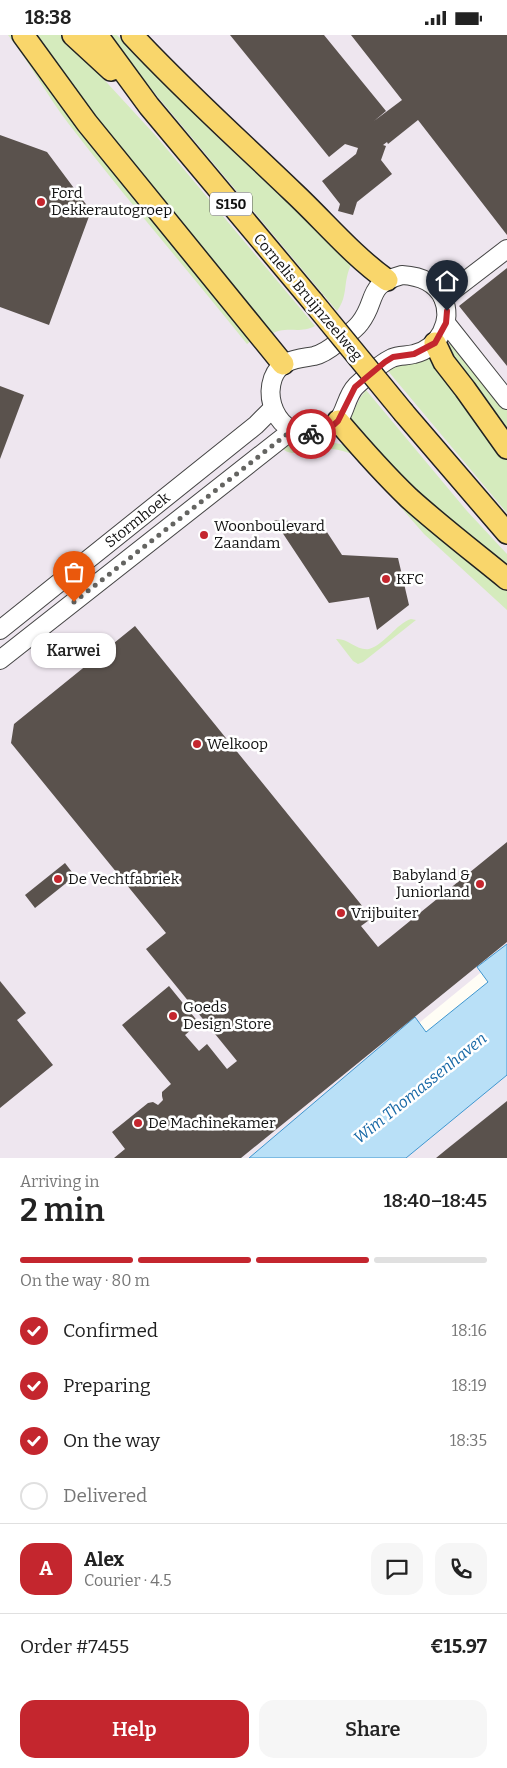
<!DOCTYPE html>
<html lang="en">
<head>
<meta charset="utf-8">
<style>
  body { margin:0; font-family:Bitter,serif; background:#f6f6f6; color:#222; height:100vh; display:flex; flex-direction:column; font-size:19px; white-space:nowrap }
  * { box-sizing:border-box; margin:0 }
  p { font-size:16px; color:#767676 }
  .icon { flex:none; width:28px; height:28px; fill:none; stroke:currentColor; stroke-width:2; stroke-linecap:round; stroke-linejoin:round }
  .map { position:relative; height:1123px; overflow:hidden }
  .panel { display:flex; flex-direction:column; background:#fff; flex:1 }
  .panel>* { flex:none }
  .pin { position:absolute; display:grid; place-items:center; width:42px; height:42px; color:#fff; margin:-51px -21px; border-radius:50% 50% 50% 0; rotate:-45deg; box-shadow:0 0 5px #0007 }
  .pin .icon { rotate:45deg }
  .courier { position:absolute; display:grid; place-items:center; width:50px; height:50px; margin:-25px; border:4px solid #c4262e; border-radius:50%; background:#fff; color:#222; box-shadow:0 1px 6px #0007 }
  .bubble { position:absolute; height:35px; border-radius:15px; background:#fff; box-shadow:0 1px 4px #0004; font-size:16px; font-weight:600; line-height:35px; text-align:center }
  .summary em { font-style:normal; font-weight:600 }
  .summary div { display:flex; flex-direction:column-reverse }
  .summary { display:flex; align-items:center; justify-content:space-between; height:85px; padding:0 20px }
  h1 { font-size:32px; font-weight:600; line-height:38px }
  .bar { display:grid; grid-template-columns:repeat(4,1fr); gap:8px 5px; align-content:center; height:60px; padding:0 20px }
  .bar i { height:6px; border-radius:4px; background:#e0e0e0 }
  .bar .active { background:#c4262e }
  .bar p { grid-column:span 4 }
  .line { display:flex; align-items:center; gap:12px; padding:0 20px; border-top:1px solid #e0e0e0 }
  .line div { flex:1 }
  .round { display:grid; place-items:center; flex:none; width:52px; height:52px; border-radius:15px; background:#f6f6f6 }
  ol { padding:0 20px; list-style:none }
  li { display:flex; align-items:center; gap:15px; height:55px }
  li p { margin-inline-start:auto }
  li .icon { padding:5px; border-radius:50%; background:#c4262e; color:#fff; stroke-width:4 }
  li:last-child { color:#767676 }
  li i { width:28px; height:28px; border:2px solid #e0e0e0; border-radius:50% }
  .button { display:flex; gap:10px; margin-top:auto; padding:10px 20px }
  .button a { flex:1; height:58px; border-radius:15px; background:#c4262e; color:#fff; font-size:20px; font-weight:600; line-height:58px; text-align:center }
  .button a+a { background:#f6f6f6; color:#222 }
  .status { display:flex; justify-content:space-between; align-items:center; height:35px; padding:0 25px; background:#fff; direction:ltr }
  .status svg { height:14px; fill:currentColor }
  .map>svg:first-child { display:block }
</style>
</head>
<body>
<div class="status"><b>18:38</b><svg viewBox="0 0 49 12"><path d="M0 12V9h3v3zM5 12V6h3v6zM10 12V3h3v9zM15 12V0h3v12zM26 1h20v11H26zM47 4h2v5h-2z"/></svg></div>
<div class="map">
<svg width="507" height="1123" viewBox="0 0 507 1123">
  <rect width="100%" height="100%" fill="#fffdf5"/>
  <path fill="#eee6ef" d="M0 0H507V916L254 1123H0Z
    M507 1036V1123H400Z"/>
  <path fill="#d5ebbd" d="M8 0H15L254 304 247 309C188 235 125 163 68 88 46 59 30 28 8 0Z
    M31 0H63L156 101 315 291C298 300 286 289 268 301Z
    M106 0H117L209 94 352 228C342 247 349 260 337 276Z
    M449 306 457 311 507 374V393L453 322 450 316Z
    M432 322 507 423V478L388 336C401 327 417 327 432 322Z
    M366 355 467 476 507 519V535L425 467 349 386 360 363Z
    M329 407 346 410 507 552V575L424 499 358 423C344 413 324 412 307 415 301 416 294 420 288 417 286 417 282 413 282 412 291 408 296 409 305 409 313 410 321 407 329 407Z
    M411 584 416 585 363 627 358 629 353 626 336 604C348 603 357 616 369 614 384 610 396 589 411 584Z"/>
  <path fill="#b9e0f7" stroke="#3f96cf" d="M507 909V1040L406 1123H249L415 982 426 997 488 947 477 932Z"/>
  <path fill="#5a524d" d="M230 0H324L386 76 374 86 402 65 351 0H507V200L418 85 388 109 387 107 383 110 386 111 381 125 392 139 357 167 353 180 338 176 340 169 322 146 356 119 358 113 345 109 329 122Z
    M0 100 47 117 91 176 49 290 0 272Z
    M507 233V331L459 271Z
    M0 351 24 360 0 424Z
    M274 485 321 488 342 520 398 523 409 570 377 595 369 562 329 568Z
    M135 591 372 883 361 891 378 912 507 807V907L241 1123H114L125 1114 112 1097 148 1068 153 1067 158 1070 163 1065 162 1061V1057L171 1049 122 990 169 951 199 988 185 1000 199 1016 207 1009 227 1034 237 1026 146 914 166 898 11 708 14 689Z
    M65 828 75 841 35 873 25 860Z
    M0 946 26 978 17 985 53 1030 0 1073Z
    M507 1066V1123H436L447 1114Z"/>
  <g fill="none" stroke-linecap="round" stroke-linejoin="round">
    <defs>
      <g id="minor">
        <path d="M402 240C419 241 435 246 443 263 453 286 439 313 414 319 407 321 399 320 392 323 379 329 366 342 356 351 345 362 346 380 334 390 301 419 260 380 273 343 280 324 298 324 314 321 322 319 331 313 337 308 344 302 354 296 360 288 378 265 365 250 402 240Z"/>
        <path d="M443 263 507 214"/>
        <path d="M446 288 507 365"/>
        <path id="s1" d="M0 595 256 390 273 373"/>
        <path d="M0 625 291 396"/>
      </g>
      <path id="major" d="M23 0 87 88 283 329
        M73 0 111 35
        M97 0 149 71 313 267
        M132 0C183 55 239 105 293 157 324 186 352 220 387 245
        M435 308 444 327 465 354 507 413
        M404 378 507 498
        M338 386C361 413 384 439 409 463 440 491 474 517 507 544"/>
    </defs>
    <use href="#minor" stroke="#444" stroke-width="20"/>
    <use href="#major" stroke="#222" stroke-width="24"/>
    <use href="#minor" stroke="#fff" stroke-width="18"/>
    <use href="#major" stroke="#f9d66b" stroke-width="21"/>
    <defs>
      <path id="major-bridge" d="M313 267 404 378"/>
    </defs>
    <use href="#major-bridge" stroke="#222" stroke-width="24" stroke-linecap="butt"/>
    <use href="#major-bridge" stroke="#f9d66b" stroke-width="21"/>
  </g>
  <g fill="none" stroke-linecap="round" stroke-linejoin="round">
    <path stroke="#646461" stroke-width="5" stroke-dasharray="0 9" d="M74 567 291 396 301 399H311"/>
    <path stroke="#c4262e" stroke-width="6" d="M311 399 328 395 338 386 355 352 385 327 393 322 414 319 435 308 446 288 447 276"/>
  </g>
  <g fill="#c4262e" stroke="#fff" stroke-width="2">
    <circle cx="41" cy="167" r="5"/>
    <circle cx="204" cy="500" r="5"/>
    <circle cx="386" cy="544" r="5"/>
    <circle cx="197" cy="709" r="5"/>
    <circle cx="58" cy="844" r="5"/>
    <circle cx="480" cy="849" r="5"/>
    <circle cx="341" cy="878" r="5"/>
    <circle cx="173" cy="981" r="5"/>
    <circle cx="138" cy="1088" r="5"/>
  </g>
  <g text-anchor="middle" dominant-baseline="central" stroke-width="5" stroke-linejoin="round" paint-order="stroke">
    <rect fill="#fff" stroke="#585858" stroke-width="1" x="210" y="157.5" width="42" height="23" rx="4"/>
    <g font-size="14" font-weight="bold" fill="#111">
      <text x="231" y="169">S150</text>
    </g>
    <g font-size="15" fill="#111" stroke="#fff" text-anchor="start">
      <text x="51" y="158">Ford<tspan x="51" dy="17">Dekkerautogroep</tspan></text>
      <text x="214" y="491">Woonboulevard<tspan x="214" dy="17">Zaandam</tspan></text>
      <text x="396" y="544">KFC</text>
      <text x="207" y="709">Welkoop</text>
      <text x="470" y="840" text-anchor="end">Babyland &amp;<tspan x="470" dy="17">Juniorland</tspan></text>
      <text x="68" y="844">De Vechtfabriek</text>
      <text x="351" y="878">Vrijbuiter</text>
      <text x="183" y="972">Goeds<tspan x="183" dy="17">Design Store</tspan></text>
      <text x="148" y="1088">De Machinekamer</text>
    </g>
    <g font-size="15" fill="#111" stroke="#fff">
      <text transform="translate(308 262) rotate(50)">Cornelis Bruijnzeelweg</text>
      <text stroke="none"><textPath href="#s1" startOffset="176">Stormhoek</textPath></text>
    </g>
    <g font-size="16" font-style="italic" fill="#1768a6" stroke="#fff">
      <text transform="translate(420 1053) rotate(-39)">Wim Thomassenhaven</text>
    </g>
  </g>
</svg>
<div class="pin" style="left:74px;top:567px;background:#ea580c"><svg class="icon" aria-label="bag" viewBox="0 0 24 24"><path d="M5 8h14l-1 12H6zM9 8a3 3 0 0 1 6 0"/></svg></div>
<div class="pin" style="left:447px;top:276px;background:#1f2937"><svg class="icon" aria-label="home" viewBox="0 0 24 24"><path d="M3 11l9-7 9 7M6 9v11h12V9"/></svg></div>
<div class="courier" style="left:311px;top:399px"><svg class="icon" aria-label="bike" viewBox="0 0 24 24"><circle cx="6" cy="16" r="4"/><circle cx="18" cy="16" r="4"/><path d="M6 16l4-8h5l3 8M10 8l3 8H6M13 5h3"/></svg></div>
<div class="bubble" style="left:31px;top:598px;width:85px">Karwei</div>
</div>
<section class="panel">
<div class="summary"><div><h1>2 min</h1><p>Arriving in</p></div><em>18:40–18:45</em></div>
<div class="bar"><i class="active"></i><i class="active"></i><i class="active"></i><i></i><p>On the way · 80 m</p></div>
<ol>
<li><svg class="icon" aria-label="check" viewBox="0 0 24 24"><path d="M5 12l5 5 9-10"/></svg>Confirmed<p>18:16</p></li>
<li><svg class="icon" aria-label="check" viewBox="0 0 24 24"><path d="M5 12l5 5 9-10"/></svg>Preparing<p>18:19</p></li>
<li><svg class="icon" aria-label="check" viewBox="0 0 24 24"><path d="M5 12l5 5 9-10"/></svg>On the way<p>18:35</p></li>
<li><i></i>Delivered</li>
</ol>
<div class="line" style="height:90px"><b class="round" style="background:#c4262e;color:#fff">A</b><div><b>Alex</b><p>Courier · 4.5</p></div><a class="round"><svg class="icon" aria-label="chat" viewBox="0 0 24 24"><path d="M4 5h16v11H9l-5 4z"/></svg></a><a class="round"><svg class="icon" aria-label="phone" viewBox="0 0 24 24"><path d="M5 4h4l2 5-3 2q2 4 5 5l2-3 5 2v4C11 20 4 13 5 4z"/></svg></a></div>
<div class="line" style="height:65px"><div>Order #7455</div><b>€15.97</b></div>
<div class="button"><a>Help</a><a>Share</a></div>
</section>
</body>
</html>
